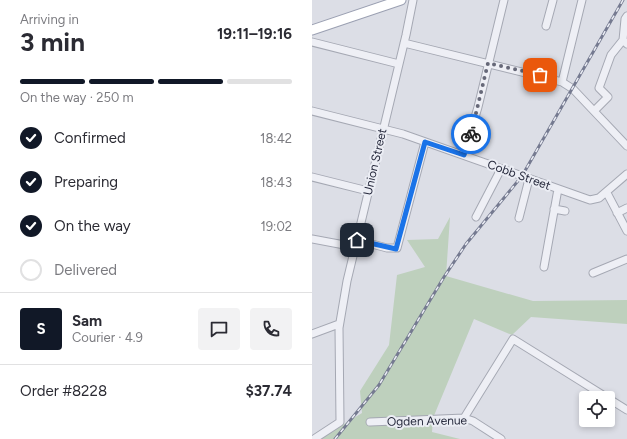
<!DOCTYPE html>
<html lang="en">
<head>
<meta charset="utf-8">
<style>
  body { margin:0; font-family:Figtree,sans-serif; background:#f2f2f3; color:#2b2b33; height:100vh; display:flex; flex-direction:column; font-size:15px; white-space:nowrap }
  * { box-sizing:border-box; margin:0 }
  p { font-size:13px; color:#7c7c81 }
  .icon { flex:none; width:22px; height:22px; fill:none; stroke:currentColor; stroke-width:2; stroke-linecap:round; stroke-linejoin:round }
  .map { position:relative; flex:1; overflow:hidden }
  .drawer { display:flex; flex-direction:column; background:#fff; width:312px }
  .drawer>* { flex:none }
  .buttons { position:absolute; left:267px; top:391px; display:grid; gap:8px }
  .buttons a { display:grid; place-items:center; width:36px; height:36px; border-radius:4px; background:#fff; box-shadow:0 2px 6px #0003; font-size:20px }
  .pin { position:absolute; display:grid; place-items:center; width:34px; height:34px; color:#fff; margin:-17px; border-radius:8px; box-shadow:0 2px 6px #0006 }
  .courier { position:absolute; display:grid; place-items:center; width:40px; height:40px; margin:-20px; border:3px solid #1a73e8; border-radius:50%; background:#fff; color:#222; box-shadow:0 1px 5px #0007 }
  .head em { font-style:normal; font-weight:700 }
  .head div { display:flex; flex-direction:column-reverse }
  .head { display:flex; align-items:center; justify-content:space-between; height:68px; padding:0 20px }
  h1 { font-size:26px; font-weight:700; line-height:30px }
  .bar { display:grid; grid-template-columns:repeat(4,1fr); gap:6px 4px; align-content:center; height:48px; padding:0 20px }
  .bar i { height:5px; border-radius:3px; background:#e1e1e2 }
  .bar .active { background:#111827 }
  .bar p { grid-column:span 4 }
  .line { display:flex; align-items:center; gap:10px; padding:0 20px; border-top:1px solid #e1e1e2 }
  .line div { flex:1 }
  .round { display:grid; place-items:center; flex:none; width:42px; height:42px; border-radius:4px; background:#f2f2f3 }
  ol { padding:0 20px; list-style:none }
  li { display:flex; align-items:center; gap:12px; height:44px }
  li p { margin-inline-start:auto }
  li .icon { padding:4px; border-radius:50%; background:#111827; color:#fff; stroke-width:4 }
  li:last-child { color:#7c7c81 }
  li i { width:22px; height:22px; border:2px solid #e1e1e2; border-radius:50% }
  main { display:flex; flex:1; min-height:0 }
  .map>svg:first-child { display:block }
</style>
</head>
<body>
<main>
<section class="drawer">
<div class="head"><div><h1>3 min</h1><p>Arriving in</p></div><em>19:11–19:16</em></div>
<div class="bar"><i class="active"></i><i class="active"></i><i class="active"></i><i></i><p>On the way · 250 m</p></div>
<ol>
<li><svg class="icon" aria-label="check" viewBox="0 0 24 24"><path d="M5 12l5 5 9-10"/></svg>Confirmed<p>18:42</p></li>
<li><svg class="icon" aria-label="check" viewBox="0 0 24 24"><path d="M5 12l5 5 9-10"/></svg>Preparing<p>18:43</p></li>
<li><svg class="icon" aria-label="check" viewBox="0 0 24 24"><path d="M5 12l5 5 9-10"/></svg>On the way<p>19:02</p></li>
<li><i></i>Delivered</li>
</ol>
<div class="line" style="height:72px"><b class="round" style="background:#111827;color:#fff">S</b><div><b>Sam</b><p>Courier · 4.9</p></div><a class="round"><svg class="icon" aria-label="chat" viewBox="0 0 24 24"><path d="M4 5h16v11H9l-5 4z"/></svg></a><a class="round"><svg class="icon" aria-label="phone" viewBox="0 0 24 24"><path d="M5 4h4l2 5-3 2q2 4 5 5l2-3 5 2v4C11 20 4 13 5 4z"/></svg></a></div>
<div class="line" style="height:52px"><div>Order #8228</div><b>$37.74</b></div>
</section>
<div class="map">
<svg width="315" height="439" viewBox="0 0 315 439">
  <rect width="100%" height="100%" fill="#dcdee6"/>
  <path fill="#bed0bd" d="M138 217 134 276 221 301 315 300V324L219 317 200 335 162 319 121 418 120 432 148 439H8L50 413 48 391 77 345 85 275 113 267 95 240 126 239Z"/>
  <g fill="none" stroke-linecap="round" stroke-linejoin="round">
    <defs>
      <path id="minor" d="M234 26 241 0
        M311 40 313 19 315 16
        M0 42 87 64
        M92 43 250 82 261 89 315 146
        M250 82 270 0
        M0 111 91 134 278 200 287 198 315 174
        M282 111 296 97 287 88 299 55 311 40 315 44
        M152 155 166 107 192 0
        M0 177 56 191
        M295 193 315 231
        M242 209 253 211
        M305 213 315 208
        M164 217 189 169
        M207 218 217 179
        M0 239 43 247
        M45 240 75 248H85L113 142
        M232 267 246 189
        M281 273 315 259
        M0 334 27 324
        M152 418 201 339 315 410
        M58 422 152 418 161 421 189 439
        M2 439 28 422 27 328 35 281 94 35 101 0"/>
      <path id="major" d="M0 30 89 0"/>
    </defs>
    <use href="#minor" stroke="#a5a8b3" stroke-width="9"/>
    <use href="#major" stroke="#9ba0b2" stroke-width="11"/>
    <use href="#minor" stroke="#eeeff5" stroke-width="7"/>
    <use href="#major" stroke="#fff" stroke-width="9"/>
    <defs>
      <path id="rail" d="M23 439 67 385 132 277 154 244 210 176 311 0"/>
    </defs>
    <use href="#rail" stroke="#757a90" stroke-width="3"/>
    <use href="#rail" stroke="#ebedf4" stroke-width="1.5" stroke-dasharray="4.5" stroke-linecap="butt"/>
  </g>
  <g fill="none" stroke-linecap="round" stroke-linejoin="round">
    <path stroke="#666878" stroke-width="4" stroke-dasharray="0 7.2" d="M159 134 176 63 228 75"/>
    <path stroke="#1a73e8" stroke-width="5" d="M45 240 84 249 113 142 152 155 159 134"/>
  </g>
  <g text-anchor="middle" dominant-baseline="central" stroke-width="4" stroke-linejoin="round" paint-order="stroke">
    <g font-size="12" fill="#26293c" stroke="#ebedf4">
      <text transform="translate(63 162) rotate(-77)">Union Street</text>
      <text transform="translate(207 175) rotate(20)">Cobb Street</text>
      <text transform="translate(115 421) rotate(-1)">Ogden Avenue</text>
    </g>
  </g>
</svg>
<div class="buttons">
<a><svg class="icon" aria-label="locate" viewBox="0 0 24 24"><circle cx="12" cy="12" r="6"/><path d="M12 2v4M12 18v4M2 12h4M18 12h4"/></svg></a>
</div>
<div class="pin" style="left:228px;top:75px;background:#ea580c"><svg class="icon" aria-label="bag" viewBox="0 0 24 24"><path d="M5 8h14l-1 12H6zM9 8a3 3 0 0 1 6 0"/></svg></div>
<div class="pin" style="left:45px;top:240px;background:#1f2937"><svg class="icon" aria-label="home" viewBox="0 0 24 24"><path d="M3 11l9-7 9 7M6 9v11h12V9"/></svg></div>
<div class="courier" style="left:159px;top:134px"><svg class="icon" aria-label="bike" viewBox="0 0 24 24"><circle cx="6" cy="16" r="4"/><circle cx="18" cy="16" r="4"/><path d="M6 16l4-8h5l3 8M10 8l3 8H6M13 5h3"/></svg></div>
</div>
</main>
</body>
</html>
